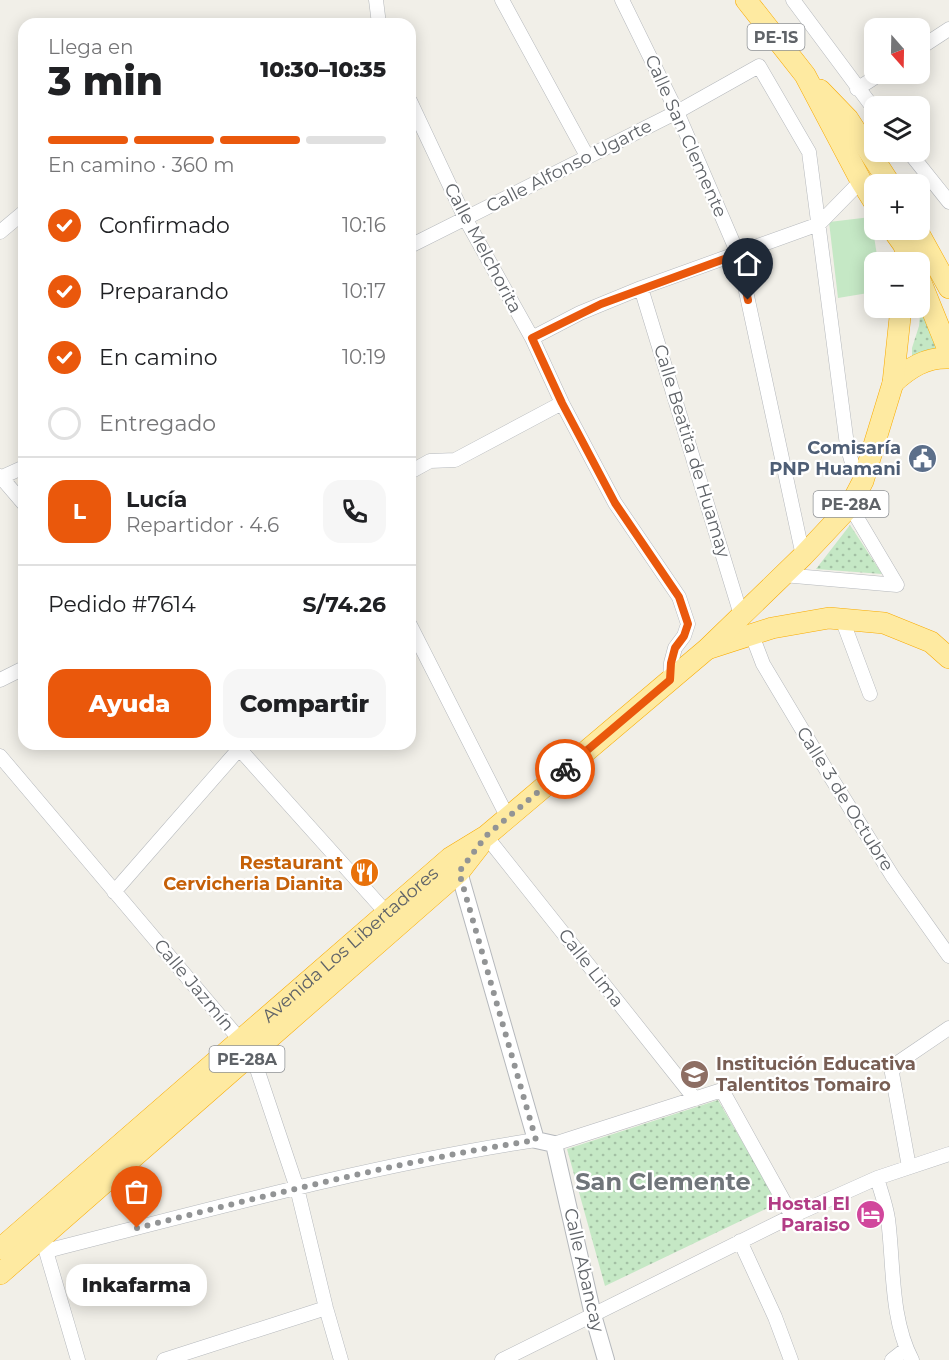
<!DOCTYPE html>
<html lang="es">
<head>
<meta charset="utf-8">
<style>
  body { margin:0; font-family:Montserrat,sans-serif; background:#f6f6f6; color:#202124; height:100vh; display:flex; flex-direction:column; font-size:22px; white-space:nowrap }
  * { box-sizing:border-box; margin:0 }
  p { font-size:20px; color:#757577 }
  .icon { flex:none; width:33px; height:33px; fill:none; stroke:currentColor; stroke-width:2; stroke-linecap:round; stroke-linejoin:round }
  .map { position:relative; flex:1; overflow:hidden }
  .side { position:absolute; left:18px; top:18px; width:398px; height:732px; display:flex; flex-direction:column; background:#fff; border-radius:18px; box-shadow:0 3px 15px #0003 }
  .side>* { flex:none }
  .needle { width:39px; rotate:160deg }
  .controls { position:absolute; left:864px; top:18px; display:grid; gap:12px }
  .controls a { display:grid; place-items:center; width:66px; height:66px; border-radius:12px; background:#fff; box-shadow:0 3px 15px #0003; font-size:30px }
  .pin { position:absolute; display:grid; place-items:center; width:51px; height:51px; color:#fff; margin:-62px -26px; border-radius:50% 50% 50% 0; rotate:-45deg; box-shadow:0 0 6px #0007 }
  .pin .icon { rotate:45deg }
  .courier { position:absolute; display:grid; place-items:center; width:60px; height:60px; margin:-30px; border:4px solid #ea580c; border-radius:50%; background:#fff; color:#222; box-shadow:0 2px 8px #0007 }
  .bubble { position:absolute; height:42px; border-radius:18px; background:#fff; box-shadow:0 3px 15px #0003; font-size:20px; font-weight:800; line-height:42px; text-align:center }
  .headline em { font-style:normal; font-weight:800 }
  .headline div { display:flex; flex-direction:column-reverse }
  .headline { display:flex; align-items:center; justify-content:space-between; height:102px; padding:0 30px }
  h1 { font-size:39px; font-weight:800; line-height:45px }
  .bar { display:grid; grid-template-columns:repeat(4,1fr); gap:9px 6px; align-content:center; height:72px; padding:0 30px }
  .bar i { height:8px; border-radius:4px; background:#e0e0e0 }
  .bar .on { background:#ea580c }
  .bar p { grid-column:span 4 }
  .line { display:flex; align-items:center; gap:15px; padding:0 30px; border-top:2px solid #e0e0e0 }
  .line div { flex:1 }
  .round { display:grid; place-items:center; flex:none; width:63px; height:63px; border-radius:18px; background:#f6f6f6 }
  ol { padding:0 30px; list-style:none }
  li { display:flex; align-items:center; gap:18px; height:66px }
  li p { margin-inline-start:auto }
  li .icon { padding:6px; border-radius:50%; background:#ea580c; color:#fff; stroke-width:4 }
  li:last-child { color:#757577 }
  li i { width:33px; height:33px; border:3px solid #e0e0e0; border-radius:50% }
  .action { display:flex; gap:12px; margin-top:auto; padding:12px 30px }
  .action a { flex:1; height:69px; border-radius:18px; background:#ea580c; color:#fff; font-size:24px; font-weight:800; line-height:69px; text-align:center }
  .action a+a { background:#f6f6f6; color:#202124 }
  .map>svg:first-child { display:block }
</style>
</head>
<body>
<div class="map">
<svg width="949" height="1360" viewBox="0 0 949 1360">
  <defs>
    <pattern id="park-dots" width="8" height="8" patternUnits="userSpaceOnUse" patternTransform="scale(1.5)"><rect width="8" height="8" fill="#c5e8c5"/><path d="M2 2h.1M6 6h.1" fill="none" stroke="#a3c0a4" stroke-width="1.8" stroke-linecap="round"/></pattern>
  </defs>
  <rect width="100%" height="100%" fill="#f1efe8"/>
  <path fill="#c5e8c5" d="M871 217 878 262H874V292L838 298 829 222Z"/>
  <path fill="url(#park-dots)" d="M921 303 941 341 934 350 912 356V348L919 326Z
    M850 525 882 574 816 569Z
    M718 1100 778 1203 605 1286 567 1149Z"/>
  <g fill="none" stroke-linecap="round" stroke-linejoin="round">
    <defs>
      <path id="minor" d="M376 0 379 24
        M502 0 587 156
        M622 0 677 112 738 254 803 556
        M793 0 874 109
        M920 48 949 29
        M857 89 880 74
        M410 101 465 218 532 338 562 403 615 503 679 597 688 624 684 636 675 648 671 663 670 680
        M909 152 949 202
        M0 232 24 212
        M410 246 677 112 759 66 809 152 847 445 852 463 863 481
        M641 288 741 615
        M532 338 580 313 641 288 819 224 861 181
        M410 472 430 461 455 460 562 403
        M0 476 24 504
        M0 478 24 467
        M783 575 897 585 850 506
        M842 619 870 694
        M410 625 508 818
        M752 635 763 664 830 776 893 877 949 956
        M0 680 24 668
        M235 744 391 918
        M0 756 252 1054 297 1188 326 1308 341 1360
        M486 836 695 1099
        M114 892 239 749
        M554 1144 722 1090 792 1216
        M909 1167 892 1073 896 1064 949 1028
        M877 1178C881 1192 886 1205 888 1219 894 1265 890 1318 912 1360
        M740 1241 775 1317 791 1360
        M46 1251C208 1210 370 1165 536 1140
        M46 1251 78 1360
        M164 1360 326 1308
        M502 1360 792 1216 877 1178 949 1154
        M892 1360 906 1349"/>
      <path id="tertiary" d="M459 872 536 1140 554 1144 593 1315 606 1360"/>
      <g id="trunk">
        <path d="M746 0 805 75 861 181 874 202"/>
        <path d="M820 90 848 119 890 184"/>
        <path d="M893 230 903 244 911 262"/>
        <path d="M917 230 949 288"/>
        <path d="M920 280 949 352"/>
        <path d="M893 383C909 368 926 357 949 358"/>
        <path d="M710 648 772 628 829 618 884 623 931 642 949 658"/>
        <path id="s1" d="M0 1249 450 858 486 836 707 649 803 556 850 506 863 481 893 383 901 308"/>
        <path d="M0 1274 459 872 480 845"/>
      </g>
    </defs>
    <use href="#minor" stroke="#b5b8bc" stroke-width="15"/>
    <use href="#tertiary" stroke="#b5b8bc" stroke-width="18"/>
    <use href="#trunk" stroke="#f9ab00" stroke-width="22"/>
    <use href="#minor" stroke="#fff" stroke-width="14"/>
    <use href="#tertiary" stroke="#fff" stroke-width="16"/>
    <use href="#trunk" stroke="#feeaa1" stroke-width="21"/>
  </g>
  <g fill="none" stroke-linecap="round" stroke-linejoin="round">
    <path stroke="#929495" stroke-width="6" stroke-dasharray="0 10.8" d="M137 1228C269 1195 401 1161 536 1140L459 872 486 836 565 769"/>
    <path stroke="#ea580c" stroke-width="8" d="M565 769 670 680 671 663 675 648 684 636 688 624 679 597 615 503 562 403 532 338 601 304 738 254 748 300"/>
  </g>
  <defs>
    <symbol id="civic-disc" viewBox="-11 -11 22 22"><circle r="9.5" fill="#5c6f8a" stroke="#fff"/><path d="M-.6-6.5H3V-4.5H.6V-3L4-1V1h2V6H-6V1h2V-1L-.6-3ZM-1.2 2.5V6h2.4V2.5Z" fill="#fff"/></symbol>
    <symbol id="restaurant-disc" viewBox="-11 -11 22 22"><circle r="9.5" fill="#e8710a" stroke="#fff"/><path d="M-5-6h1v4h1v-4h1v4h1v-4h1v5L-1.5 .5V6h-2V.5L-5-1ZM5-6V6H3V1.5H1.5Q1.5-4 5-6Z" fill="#fff"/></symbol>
    <symbol id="school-disc" viewBox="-11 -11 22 22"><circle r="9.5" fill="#8d6e63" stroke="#fff"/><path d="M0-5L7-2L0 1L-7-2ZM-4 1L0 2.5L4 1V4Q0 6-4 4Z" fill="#fff"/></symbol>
    <symbol id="hotel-disc" viewBox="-11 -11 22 22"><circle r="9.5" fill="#d1479c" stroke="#fff"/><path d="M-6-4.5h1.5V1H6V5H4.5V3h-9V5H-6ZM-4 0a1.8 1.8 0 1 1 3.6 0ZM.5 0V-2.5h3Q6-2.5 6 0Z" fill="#fff"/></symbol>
  </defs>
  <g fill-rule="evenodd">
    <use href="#civic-disc" x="906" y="442" width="33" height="33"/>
    <use href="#restaurant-disc" x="348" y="856" width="33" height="33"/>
    <use href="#school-disc" x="678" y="1058" width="33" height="33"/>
    <use href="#hotel-disc" x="854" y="1198" width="33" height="33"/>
  </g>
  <g text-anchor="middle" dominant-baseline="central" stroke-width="4.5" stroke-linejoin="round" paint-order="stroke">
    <g fill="#fff" stroke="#8f9295" stroke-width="1.5">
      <rect x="747.5" y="24" width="57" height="26" rx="4.5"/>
      <rect x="813.5" y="491" width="75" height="26" rx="4.5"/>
      <rect x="209.5" y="1046" width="75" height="26" rx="4.5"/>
    </g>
    <g font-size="16" font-weight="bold" fill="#5f6368">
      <text x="776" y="37">PE-1S</text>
      <text x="851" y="504">PE-28A</text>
      <text x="247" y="1059">PE-28A</text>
    </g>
    <g font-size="18" fill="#5f6368" stroke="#fff">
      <text transform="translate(686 136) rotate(66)">Calle San Clemente</text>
      <text transform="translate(569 166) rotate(-27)">Calle Alfonso Ugarte</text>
      <text transform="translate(483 248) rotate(62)">Calle Melchorita</text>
      <text transform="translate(692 451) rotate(73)">Calle Beatita de Huamay</text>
      <text transform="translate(845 799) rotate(58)">Calle 3 de Octubre</text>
      <text stroke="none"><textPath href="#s1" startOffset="464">Avenida Los Libertadores</textPath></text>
      <text transform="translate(591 968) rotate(52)">Calle Lima</text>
      <text transform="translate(194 985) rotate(50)">Calle Jazmín</text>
      <text transform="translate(584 1270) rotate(77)">Calle Abancay</text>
    </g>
    <g font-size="18" font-weight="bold" fill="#4e5e75" stroke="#fff" text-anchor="end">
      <text x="901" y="448">Comisaría<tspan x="901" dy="21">PNP Huamani</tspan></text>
    </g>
    <g font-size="18" font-weight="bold" fill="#c56008" stroke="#fff" text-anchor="end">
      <text x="343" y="863">Restaurant<tspan x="343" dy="21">Cervicheria Dianita</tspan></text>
    </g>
    <g font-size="18" font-weight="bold" fill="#785e54" stroke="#fff" text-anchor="start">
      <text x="716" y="1064">Institución Educativa<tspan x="716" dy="21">Talentitos Tomairo</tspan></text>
    </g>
    <g font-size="18" font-weight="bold" fill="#b23c85" stroke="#fff" text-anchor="end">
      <text x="850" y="1204">Hostal El<tspan x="850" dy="21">Paraiso</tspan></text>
    </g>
    <g font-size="24" font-weight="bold" fill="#70757a" stroke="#fff">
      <text x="663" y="1181">San Clemente</text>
    </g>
  </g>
</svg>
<div class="controls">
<a><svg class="needle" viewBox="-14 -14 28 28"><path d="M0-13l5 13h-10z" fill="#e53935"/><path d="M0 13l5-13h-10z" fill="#757577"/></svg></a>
<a><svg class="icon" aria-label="layers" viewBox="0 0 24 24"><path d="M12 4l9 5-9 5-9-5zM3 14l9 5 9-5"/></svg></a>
<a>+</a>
<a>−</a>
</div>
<div class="pin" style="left:137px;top:1228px;background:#ea580c"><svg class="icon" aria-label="bag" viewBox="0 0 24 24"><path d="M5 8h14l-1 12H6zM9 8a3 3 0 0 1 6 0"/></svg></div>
<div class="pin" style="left:748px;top:300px;background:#1f2937"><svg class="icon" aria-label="home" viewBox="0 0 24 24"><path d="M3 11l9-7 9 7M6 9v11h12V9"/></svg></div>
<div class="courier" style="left:565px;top:769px"><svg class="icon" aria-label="bike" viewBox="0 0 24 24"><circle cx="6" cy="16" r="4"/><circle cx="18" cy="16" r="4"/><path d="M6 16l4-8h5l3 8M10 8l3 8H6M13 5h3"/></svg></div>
<div class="bubble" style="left:66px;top:1264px;width:141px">Inkafarma</div>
<section class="side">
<div class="headline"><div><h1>3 min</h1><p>Llega en</p></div><em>10:30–10:35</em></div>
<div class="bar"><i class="on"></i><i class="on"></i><i class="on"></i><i></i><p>En camino · 360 m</p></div>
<ol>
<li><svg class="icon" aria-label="check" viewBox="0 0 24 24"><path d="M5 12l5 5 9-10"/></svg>Confirmado<p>10:16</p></li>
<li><svg class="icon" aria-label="check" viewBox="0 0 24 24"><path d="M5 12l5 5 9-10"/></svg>Preparando<p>10:17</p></li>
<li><svg class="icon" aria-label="check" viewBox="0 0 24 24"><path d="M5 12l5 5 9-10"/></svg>En camino<p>10:19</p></li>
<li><i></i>Entregado</li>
</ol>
<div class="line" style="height:108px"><b class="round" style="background:#ea580c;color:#fff">L</b><div><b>Lucía</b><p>Repartidor · 4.6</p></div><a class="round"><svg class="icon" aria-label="phone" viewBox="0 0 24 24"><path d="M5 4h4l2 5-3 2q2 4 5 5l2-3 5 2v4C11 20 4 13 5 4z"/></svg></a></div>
<div class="line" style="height:78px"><div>Pedido #7614</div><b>S/74.26</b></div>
<div class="action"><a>Ayuda</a><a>Compartir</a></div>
</section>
</div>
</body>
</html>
